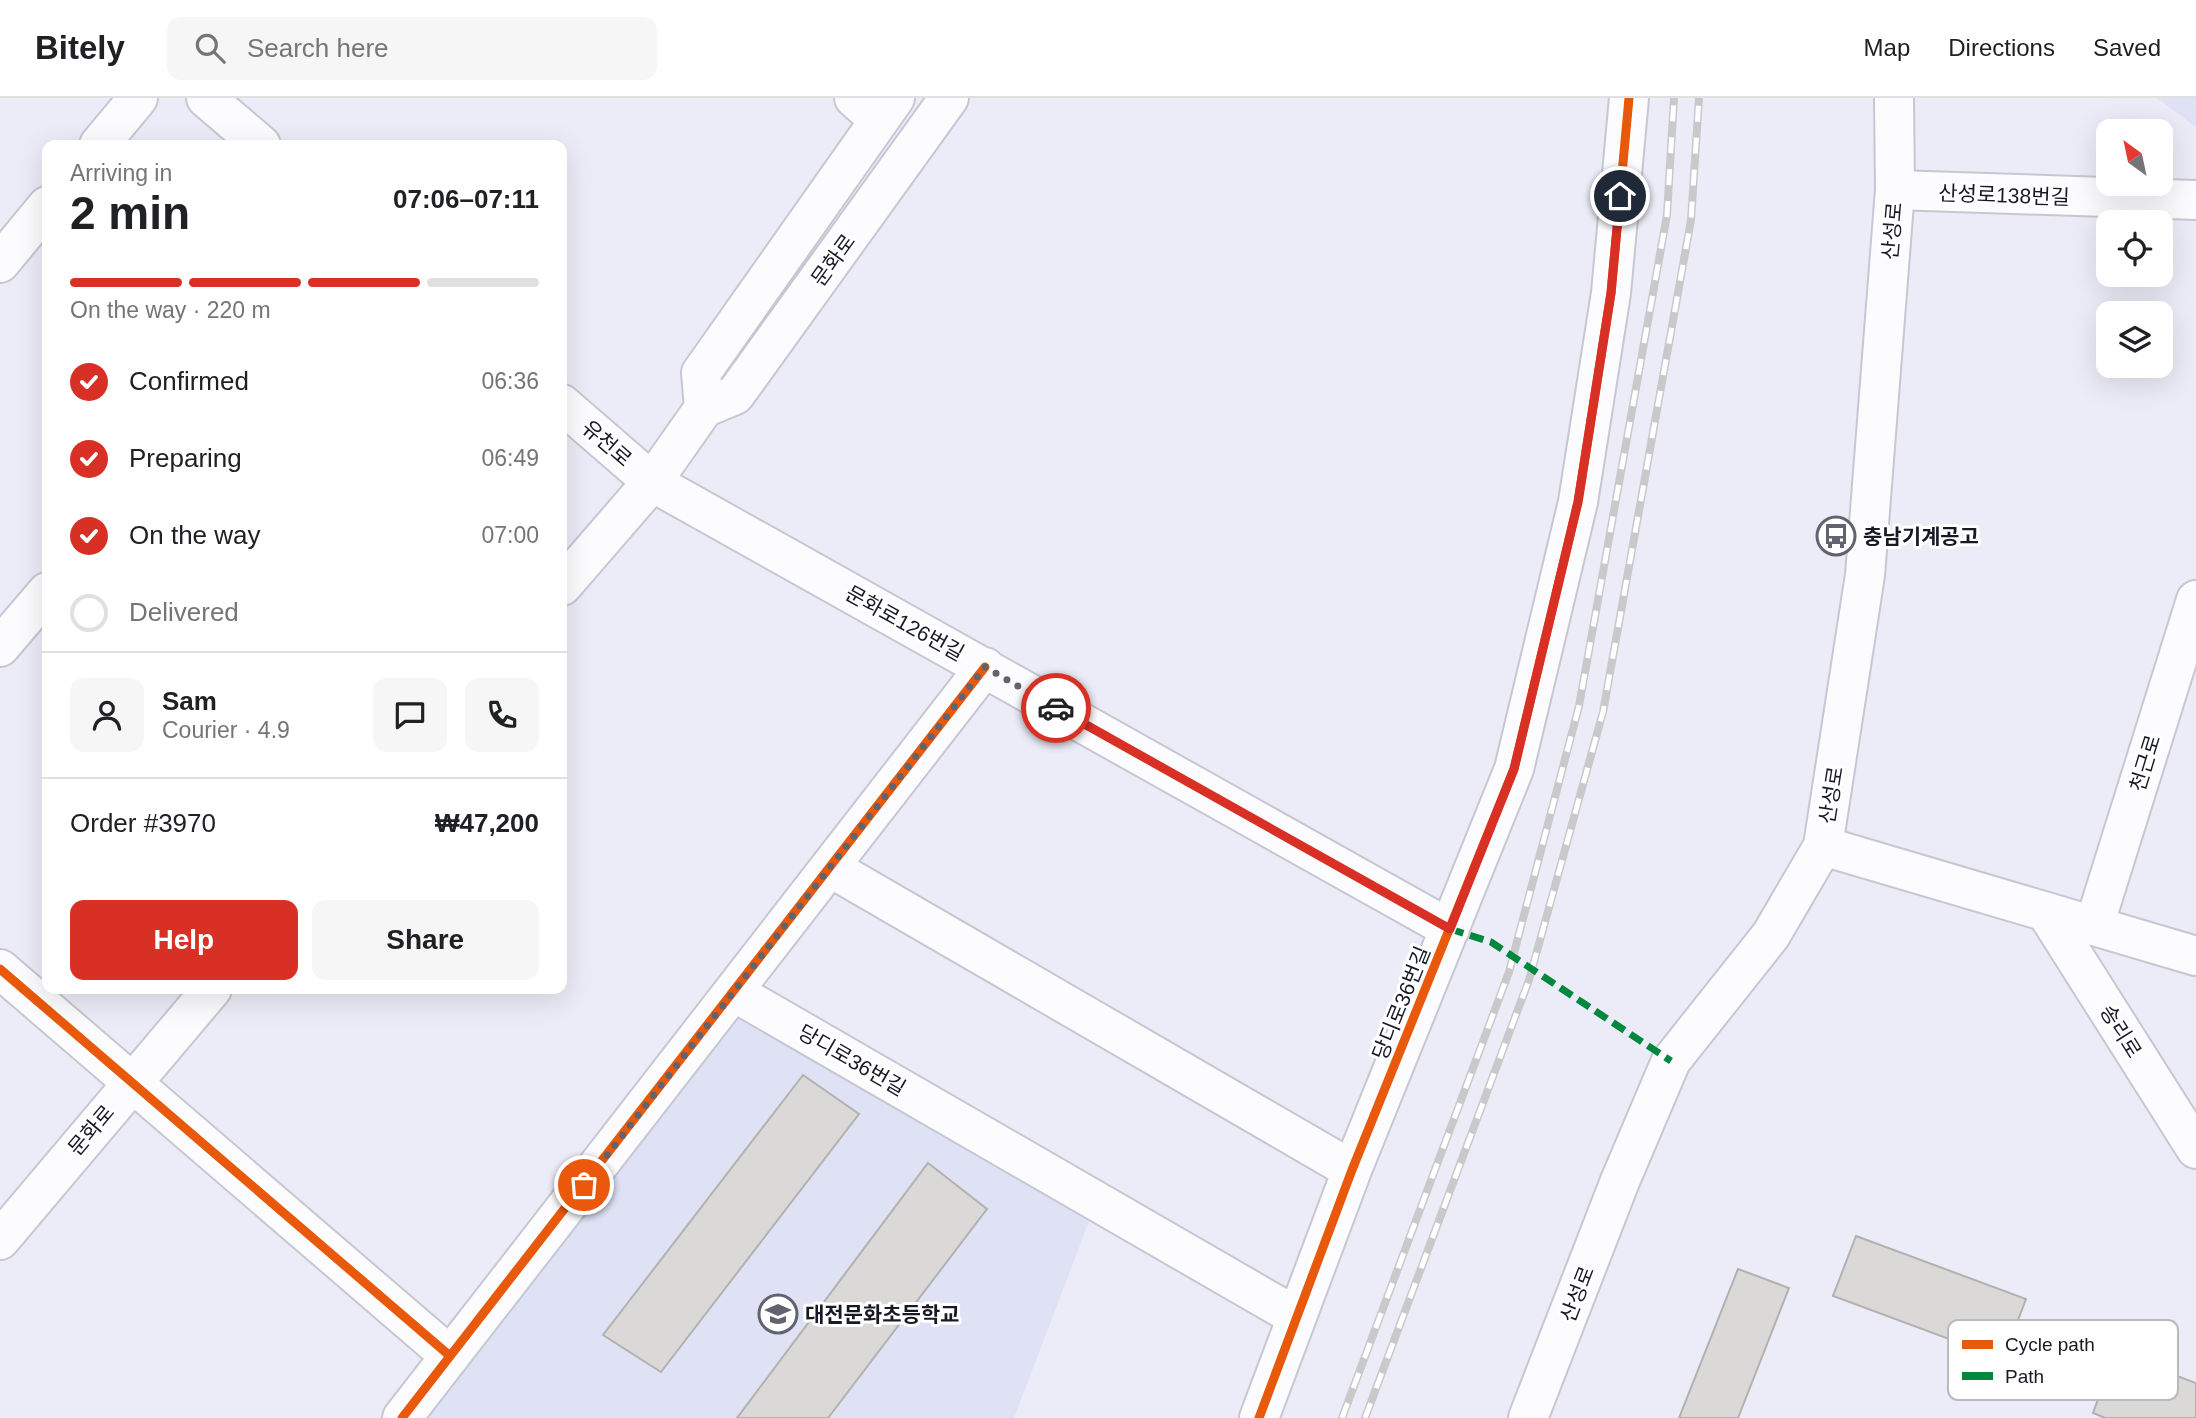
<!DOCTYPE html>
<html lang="en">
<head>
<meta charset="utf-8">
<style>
  body { margin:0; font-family:Arial,"Noto Sans KR",sans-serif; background:#f6f6f6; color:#202124; height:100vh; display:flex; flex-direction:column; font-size:26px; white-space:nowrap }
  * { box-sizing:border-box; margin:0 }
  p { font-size:23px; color:#757577 }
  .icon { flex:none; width:38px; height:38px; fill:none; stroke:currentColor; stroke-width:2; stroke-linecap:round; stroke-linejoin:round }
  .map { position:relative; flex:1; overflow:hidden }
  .side { position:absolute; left:42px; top:42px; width:525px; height:854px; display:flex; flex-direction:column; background:#fff; border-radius:14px; box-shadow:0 7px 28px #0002 }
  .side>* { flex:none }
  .needle { width:46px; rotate:327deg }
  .tools { position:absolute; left:2096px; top:21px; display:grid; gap:14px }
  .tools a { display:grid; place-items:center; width:77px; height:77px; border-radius:14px; background:#fff; box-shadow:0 7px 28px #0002; font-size:35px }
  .pin { position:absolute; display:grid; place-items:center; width:60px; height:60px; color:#fff; margin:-30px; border:4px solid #fff; border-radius:50%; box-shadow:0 2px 7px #0007 }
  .courier { position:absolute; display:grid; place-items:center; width:70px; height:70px; margin:-35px; border:5px solid #d93025; border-radius:50%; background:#fff; color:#222; box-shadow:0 2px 9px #0007 }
  .head em { font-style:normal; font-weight:700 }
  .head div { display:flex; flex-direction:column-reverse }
  .head { display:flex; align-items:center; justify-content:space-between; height:119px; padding:0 28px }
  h1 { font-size:46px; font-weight:700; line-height:52px }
  .bar { display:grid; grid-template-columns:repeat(4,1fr); gap:10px 7px; align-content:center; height:84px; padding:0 28px }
  .bar i { height:9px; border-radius:5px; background:#e0e0e0 }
  .bar .on { background:#d93025 }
  .bar p { grid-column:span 4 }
  .line { display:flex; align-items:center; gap:18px; padding:0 28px; border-top:2px solid #e0e0e0 }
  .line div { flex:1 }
  .round { display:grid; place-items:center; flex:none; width:74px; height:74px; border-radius:14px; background:#f6f6f6 }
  ol { padding:0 28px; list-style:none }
  li { display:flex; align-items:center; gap:21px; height:77px }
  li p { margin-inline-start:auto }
  li .icon { padding:7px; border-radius:50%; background:#d93025; color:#fff; stroke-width:4 }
  li:last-child { color:#757577 }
  li i { width:38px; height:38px; border:4px solid #e0e0e0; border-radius:50% }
  .primary-button { display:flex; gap:14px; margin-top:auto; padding:14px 28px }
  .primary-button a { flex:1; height:80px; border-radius:14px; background:#d93025; color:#fff; font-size:28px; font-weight:700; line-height:80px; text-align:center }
  .primary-button a+a { background:#f6f6f6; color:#202124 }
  header { display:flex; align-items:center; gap:42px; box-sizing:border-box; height:98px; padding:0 35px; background:#fff; border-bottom:2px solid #e0e0e0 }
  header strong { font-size:33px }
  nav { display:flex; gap:38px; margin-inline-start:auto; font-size:24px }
  .search { width:490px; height:63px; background:#f6f6f6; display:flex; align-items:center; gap:18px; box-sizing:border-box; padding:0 24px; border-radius:14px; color:#757577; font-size:26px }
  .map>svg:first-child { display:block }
</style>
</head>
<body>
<header>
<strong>Bitely</strong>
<div class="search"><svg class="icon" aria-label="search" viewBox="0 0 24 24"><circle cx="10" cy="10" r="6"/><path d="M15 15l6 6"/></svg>Search here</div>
<nav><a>Map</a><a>Directions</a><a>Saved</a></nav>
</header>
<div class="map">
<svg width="2196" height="1320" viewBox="0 0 2196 1320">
  <rect width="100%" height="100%" fill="#ebecf7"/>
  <path fill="#dfe1f4" d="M2157 0H2196V29Z
    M741 909 1093 1113 1014 1320H421Z"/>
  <path fill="#dad9d8" stroke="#b3b1b0" stroke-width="2" d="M803 977 859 1016 661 1274 603 1237Z
    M928 1065 987 1111 828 1320H737Z
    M1856 1138 2026 1201 2003 1261 1833 1198Z
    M1738 1171 1789 1190 1738 1320H1679Z
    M2115 1255 2196 1285V1320H2105L2093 1315Z"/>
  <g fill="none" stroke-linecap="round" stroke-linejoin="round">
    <defs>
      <path id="minor" d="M854 0 879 22
        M99 47 138 0
        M1895 92 2196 102
        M0 165 47 108
        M652 384 1450 831
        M0 549 47 494
        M1823 748 2196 858
        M831 770 1352 1072
        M2046 814 2196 1051
        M2094 828 2196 502
        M0 871 450 1258
        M734 894 1297 1219
        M402 1320 985 569
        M1259 1320 1352 1072 1514 671 1578 404 1611 195 1629 0"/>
      <path id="secondary" d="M206 0 261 47
        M562 306 652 384
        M1528 1320 1620 1083 1671 963 1771 837 1823 748 1865 477 1895 92 1894 0"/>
      <path id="primary" d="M704 310 701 275 895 0
        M562 488 652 384 704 310 735 297 949 0
        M0 1142 212 891"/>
    </defs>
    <use href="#minor" stroke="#c6c7d2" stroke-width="42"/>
    <use href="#secondary" stroke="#c6c7d2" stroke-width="42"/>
    <use href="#primary" stroke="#c6c7d2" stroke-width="42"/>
    <use href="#minor" stroke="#fcfcfe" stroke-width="38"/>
    <use href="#secondary" stroke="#fcfcfe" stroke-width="38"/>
    <use href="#primary" stroke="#fcfcfe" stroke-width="38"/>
    <defs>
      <path id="rail" d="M1342 1320 1509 874 1579 608 1667 117 1674 0
        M1365 1320 1529 882 1603 614 1691 122 1699 0"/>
    </defs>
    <use href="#rail" stroke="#c9c9cc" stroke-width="8"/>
    <use href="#rail" stroke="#fff" stroke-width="5" stroke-dasharray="16" stroke-linecap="butt"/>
    <path stroke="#00873e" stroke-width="7" stroke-dasharray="14 7" stroke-linecap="butt" d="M1450 831 1491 844 1671 963"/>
    <defs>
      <path id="cycleway" d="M0 871 450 1258
        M402 1320 985 569
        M1259 1320 1352 1072 1514 671 1578 404 1611 195 1629 0"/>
    </defs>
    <use href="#cycleway" stroke="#fff" stroke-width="13"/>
    <use href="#cycleway" stroke="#e8590c" stroke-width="9"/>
  </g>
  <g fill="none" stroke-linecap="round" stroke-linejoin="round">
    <path stroke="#61636e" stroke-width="7" stroke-dasharray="0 12.6" d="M584 1087 985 569 1056 610"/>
    <path stroke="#d93025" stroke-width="9" d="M1056 610 1450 831 1514 671 1578 404 1611 195 1620 98"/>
  </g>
  <defs>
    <symbol id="bus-ring" viewBox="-11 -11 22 22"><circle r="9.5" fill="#fff" stroke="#61636e" stroke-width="1.5"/><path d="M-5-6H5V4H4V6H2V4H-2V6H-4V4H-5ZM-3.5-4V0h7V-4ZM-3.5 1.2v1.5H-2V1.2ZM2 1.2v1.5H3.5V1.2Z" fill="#61636e"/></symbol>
    <symbol id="school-ring" viewBox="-11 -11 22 22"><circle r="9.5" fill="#fff" stroke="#61636e" stroke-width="1.5"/><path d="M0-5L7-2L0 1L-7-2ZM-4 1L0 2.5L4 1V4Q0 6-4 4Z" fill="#61636e"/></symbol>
  </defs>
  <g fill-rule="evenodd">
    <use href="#bus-ring" x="1814" y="416" width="44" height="44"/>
    <use href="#school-ring" x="756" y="1194" width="44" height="44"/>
  </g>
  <g text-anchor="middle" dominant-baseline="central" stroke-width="6" stroke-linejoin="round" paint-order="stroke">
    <g font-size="21" fill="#171924" stroke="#fff">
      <text transform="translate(2004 97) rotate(2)">산성로138번길</text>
      <text transform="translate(1892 133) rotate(-85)">산성로</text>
      <text transform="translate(833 162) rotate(-54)">문화로</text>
      <text transform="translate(607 345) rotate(41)">유천로</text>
      <text transform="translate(905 525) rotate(29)">문화로126번길</text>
      <text transform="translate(2145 665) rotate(-73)">천근로</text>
      <text transform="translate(1831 697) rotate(-81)">산성로</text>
      <text transform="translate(1401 905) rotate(-68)">당디로36번길</text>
      <text transform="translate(2121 933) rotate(58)">송리로</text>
      <text transform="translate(852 962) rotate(30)">당디로36번길</text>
      <text transform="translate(91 1032) rotate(-50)">문화로</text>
      <text transform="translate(1577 1196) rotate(-69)">산성로</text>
    </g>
    <g font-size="21" font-weight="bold" fill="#171924" stroke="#fff" text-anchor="start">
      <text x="1863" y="438">충남기계공고</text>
      <text x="805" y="1216">대전문화초등학교</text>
    </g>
  </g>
  <rect x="1948" y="1222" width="230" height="80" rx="10" fill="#fff" stroke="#b9babd" stroke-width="2"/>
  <rect x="1962" y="1242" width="31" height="9" fill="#e8590c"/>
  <rect x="1962" y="1274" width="31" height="8" fill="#00873e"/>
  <g font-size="19" fill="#171924">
    <text x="2005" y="1253">Cycle path</text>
    <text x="2005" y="1285">Path</text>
  </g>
</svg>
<div class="tools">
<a><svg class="needle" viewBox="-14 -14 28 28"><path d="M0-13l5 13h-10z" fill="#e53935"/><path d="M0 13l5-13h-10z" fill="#757577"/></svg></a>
<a><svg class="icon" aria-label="locate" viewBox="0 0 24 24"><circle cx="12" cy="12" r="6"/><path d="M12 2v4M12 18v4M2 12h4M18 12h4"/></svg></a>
<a><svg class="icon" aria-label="layers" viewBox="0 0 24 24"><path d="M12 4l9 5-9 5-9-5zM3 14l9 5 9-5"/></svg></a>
</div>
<div class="pin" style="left:584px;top:1087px;background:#ea580c"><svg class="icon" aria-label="bag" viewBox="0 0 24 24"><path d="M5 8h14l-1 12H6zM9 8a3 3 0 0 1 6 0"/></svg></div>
<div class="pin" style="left:1620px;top:98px;background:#1f2937"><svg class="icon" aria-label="home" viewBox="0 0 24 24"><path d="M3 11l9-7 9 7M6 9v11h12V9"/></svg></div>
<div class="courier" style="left:1056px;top:610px"><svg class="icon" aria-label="car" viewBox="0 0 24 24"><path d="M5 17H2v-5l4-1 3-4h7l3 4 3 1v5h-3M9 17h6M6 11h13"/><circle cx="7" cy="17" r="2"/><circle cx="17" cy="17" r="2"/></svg></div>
<section class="side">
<div class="head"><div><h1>2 min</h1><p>Arriving in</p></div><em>07:06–07:11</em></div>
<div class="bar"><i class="on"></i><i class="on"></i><i class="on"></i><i></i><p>On the way · 220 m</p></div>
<ol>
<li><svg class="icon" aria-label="check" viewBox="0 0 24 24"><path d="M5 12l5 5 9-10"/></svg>Confirmed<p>06:36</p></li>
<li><svg class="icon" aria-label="check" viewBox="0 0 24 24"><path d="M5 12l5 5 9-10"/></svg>Preparing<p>06:49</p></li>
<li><svg class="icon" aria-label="check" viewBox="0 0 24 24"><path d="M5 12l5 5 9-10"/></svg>On the way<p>07:00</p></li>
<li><i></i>Delivered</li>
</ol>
<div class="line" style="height:126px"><a class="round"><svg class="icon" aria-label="person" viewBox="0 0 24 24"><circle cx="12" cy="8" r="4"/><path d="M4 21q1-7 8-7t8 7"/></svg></a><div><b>Sam</b><p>Courier · 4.9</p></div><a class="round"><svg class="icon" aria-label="chat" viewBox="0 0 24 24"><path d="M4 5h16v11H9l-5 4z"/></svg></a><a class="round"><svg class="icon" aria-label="phone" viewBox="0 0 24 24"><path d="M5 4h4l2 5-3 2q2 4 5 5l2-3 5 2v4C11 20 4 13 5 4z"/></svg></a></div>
<div class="line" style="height:91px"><div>Order #3970</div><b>₩47,200</b></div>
<div class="primary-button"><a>Help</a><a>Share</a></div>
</section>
</div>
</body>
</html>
